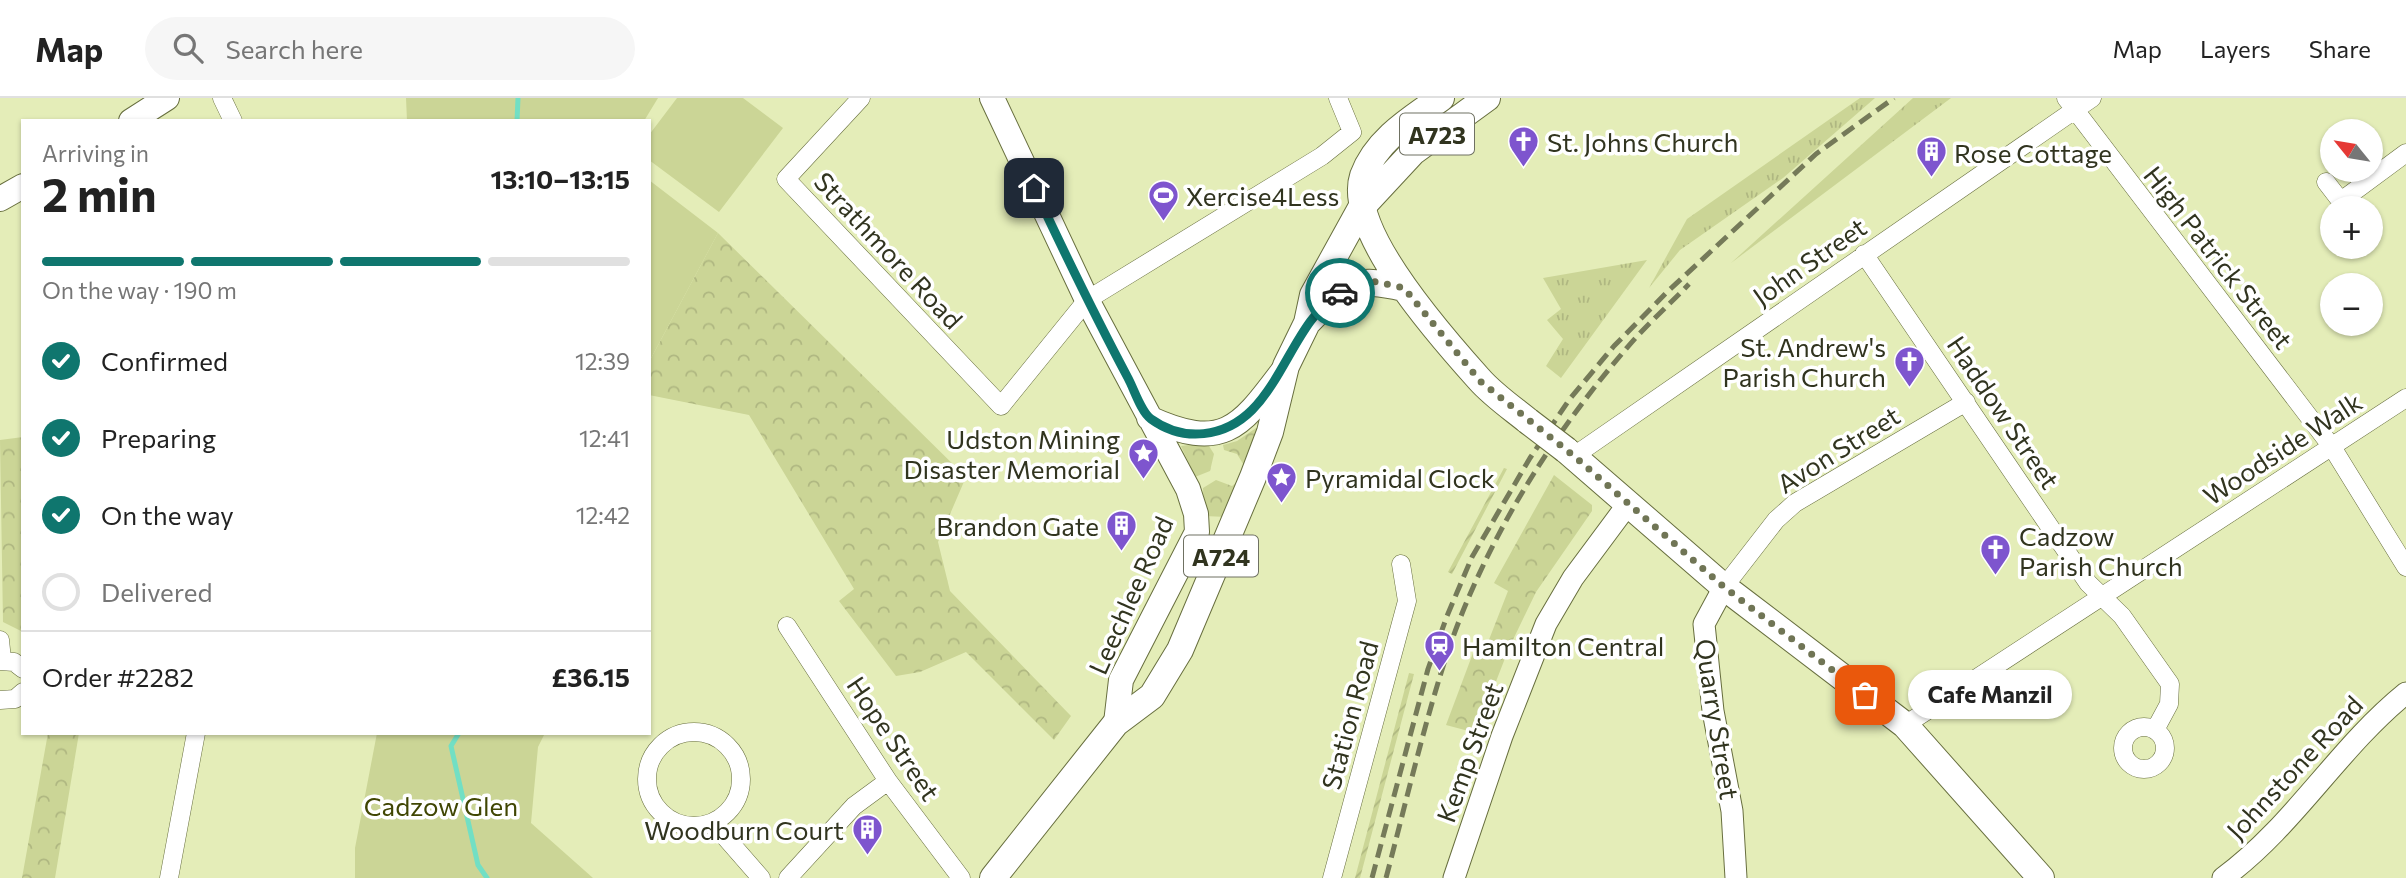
<!DOCTYPE html>
<html lang="en">
<head>
<meta charset="utf-8">
<style>
  body { margin:0; font-family:Commissioner,sans-serif; background:#f6f6f6; color:#222; height:100vh; display:flex; flex-direction:column; font-size:26px; white-space:nowrap }
  * { box-sizing:border-box; margin:0 }
  p { font-size:23px; color:#767676 }
  .icon { flex:none; width:38px; height:38px; fill:none; stroke:currentColor; stroke-width:2; stroke-linecap:round; stroke-linejoin:round }
  .map { position:relative; flex:1; overflow:hidden }
  .side { position:absolute; left:21px; top:21px; width:630px; height:616px; display:flex; flex-direction:column; background:#fff; border-radius:0px; box-shadow:0 2px 5px #0004 }
  .side>* { flex:none }
  .needle { width:46px; rotate:300deg }
  .buttons { position:absolute; left:2320px; top:21px; display:grid; gap:14px }
  .buttons a { display:grid; place-items:center; width:63px; height:63px; border-radius:50%; background:#fff; box-shadow:0 2px 5px #0004; font-size:35px }
  .pin { position:absolute; display:grid; place-items:center; width:60px; height:60px; color:#fff; margin:-30px; border-radius:14px; box-shadow:0 4px 10px #0006 }
  .courier { position:absolute; display:grid; place-items:center; width:70px; height:70px; margin:-35px; border:5px solid #0f766e; border-radius:50%; background:#fff; color:#222; box-shadow:0 2px 9px #0007 }
  .bubble { position:absolute; height:49px; border-radius:24px; background:#fff; box-shadow:0 2px 5px #0004; font-size:23px; font-weight:700; line-height:49px; text-align:center }
  .headline em { font-style:normal; font-weight:700 }
  .headline div { display:flex; flex-direction:column-reverse }
  .headline { display:flex; align-items:center; justify-content:space-between; height:119px; padding:0 21px }
  h1 { font-size:46px; font-weight:700; line-height:52px }
  .bar { display:grid; grid-template-columns:repeat(4,1fr); gap:10px 7px; align-content:center; height:84px; padding:0 21px }
  .bar i { height:9px; border-radius:5px; background:#e0e0e0 }
  .bar .active { background:#0f766e }
  .bar p { grid-column:span 4 }
  .line { display:flex; align-items:center; gap:18px; padding:0 21px; border-top:2px solid #e0e0e0 }
  .line div { flex:1 }
  ol { padding:0 21px; list-style:none }
  li { display:flex; align-items:center; gap:21px; height:77px }
  li p { margin-inline-start:auto }
  li .icon { padding:7px; border-radius:50%; background:#0f766e; color:#fff; stroke-width:4 }
  li:last-child { color:#767676 }
  li i { width:38px; height:38px; border:4px solid #e0e0e0; border-radius:50% }
  header { display:flex; align-items:center; gap:42px; box-sizing:border-box; height:98px; padding:0 35px; background:#fff; border-bottom:2px solid #e0e0e0 }
  header strong { font-size:33px }
  nav { display:flex; gap:38px; margin-inline-start:auto; font-size:24px }
  .search { width:490px; height:63px; background:#f6f6f6; display:flex; align-items:center; gap:18px; box-sizing:border-box; padding:0 24px; border-radius:38px; color:#767676; font-size:26px }
  .map>svg:first-child { display:block }
</style>
</head>
<body>
<header>
<strong>Map</strong>
<div class="search"><svg class="icon" aria-label="search" viewBox="0 0 24 24"><circle cx="10" cy="10" r="6"/><path d="M15 15l6 6"/></svg>Search here</div>
<nav><a>Map</a><a>Layers</a><a>Share</a></nav>
</header>
<div class="map">
<svg width="2406" height="780" viewBox="0 0 2406 780">
  <defs>
    <pattern id="grass-tufts" width="24" height="20" patternUnits="userSpaceOnUse" patternTransform="scale(1.75)"><rect width="24" height="20" fill="#cbd596"/><path d="M3 7l-1-3M5 7V3M7 7l1-3M15 17l-1-3M17 17v-4M19 17l1-3" fill="none" stroke="#afb781"/></pattern>
    <pattern id="forest-crowns" width="20" height="18" patternUnits="userSpaceOnUse" patternTransform="scale(1.75)"><rect width="20" height="18" fill="#cbd596"/><path d="M2 6a3 3 0 1 1 6 0M12 15a3 3 0 1 1 6 0" fill="none" stroke="#afb781"/></pattern>
    <pattern id="garden-furrows" width="10" height="10" patternUnits="userSpaceOnUse" patternTransform="scale(1.75)"><rect width="10" height="10" fill="#cbd596"/><path d="M-1 1l2-2M0 10L10 0M9 11l2-2" fill="none" stroke="#afb781"/></pattern>
  </defs>
  <rect width="100%" height="100%" fill="#e4edb8"/>
  <path fill="url(#grass-tufts)" d="M1860 0H1875L1783 80 1680 152 1649 190 1687 121Z
    M1913 0H1951L1731 165Z
    M1647 162 1561 280 1546 268 1563 241 1547 222 1561 211 1543 180Z"/>
  <path fill="url(#forest-crowns)" d="M718 135 966 379 938 444 950 493 1071 618 1054 642 966 554 920 574 896 578 839 503 854 491 749 317 649 297V264Z
    M1256 330 1261 331 1245 369 1237 356 1224 352 1223 347 1237 343Z
    M23 339V534L3 524 0 342Z
    M1196 346 1209 348 1214 356 1210 373 1195 379 1181 348Z
    M1554 377 1592 407V413L1536 494 1509 550 1476 635 1446 627 1473 555 1483 557 1508 493 1494 485Z
    M1216 382 1232 388 1237 384 1227 419 1204 418 1203 390Z
    M48 635H79L55 780H22Z"/>
  <path fill="#cbd596" d="M406 0H658L644 23H407Z
    M677 0H743L783 30 719 114 649 62V37Z
    M649 82 718 135 649 264Z
    M377 635H545L538 649 531 725 593 780H355V750Z"/>
  <path fill="url(#garden-furrows)" d="M1504 370 1507 371 1452 476 1448 474Z
    M1409 575 1414 576 1360 780H1355Z"/>
  <g fill="none" stroke-linecap="round" stroke-linejoin="round">
    <path stroke="#72dfc4" stroke-width="5" d="M517 23 518 0
      M459 635 451 648 478 767 487 780"/>
    <defs>
      <path id="minor" d="M222 0 233 23
        M861 0 786 81 1001 308 1087 202 1322 58 1352 34 1338 0
        M2066 0 2332 349 2406 469
        M2326 84 2346 110
        M2341 103 2406 55
        M1864 156 2088 485 2122 518 2170 586 2169 606 2155 632
        M1574 358 2092 0
        M1724 489 1776 422 1795 405 1966 304
        M787 528 888 683 961 780
        M0 542 2 562
        M0 563 14 564 23 571
        M0 602 15 601 23 594
        M1905 627 2406 300
        M2123 650a21 21 0 1 1 42 0a21 21 0 1 1-42 0Z
        M647 681a47 47 0 1 1 94 0a47 47 0 1 1-94 0Z
        M713 725 761 780
        M169 780 196 635
        M788 780 854 708 888 683
        M1332 780 1407 503 1401 466"/>
      <path id="tertiary" d="M1724 489 1704 526 1713 613 1732 713 1736 780
        M1454 780 1502 638 1546 526 1573 480 1628 406
        M2223 780C2294 728 2338 650 2406 595"/>
      <path id="secondary" d="M992 0 1087 202 1188 391 1196 416 1197 434 1121 582 1116 625
        M131 23 167 0
        M0 101 23 88
        M1149 320C1225 355 1241 328 1285 270"/>
      <path id="primary" d="M1441 0C1411 21 1376 42 1363 78 1345 132 1444 242 1479 281 1493 297 1512 310 1528 323
        M1309 223C1345 186 1353 178 1404 190
        M1566 352 1724 489 1905 627 2041 780
        M993 780 1116 625 1152 598 1180 552 1253 379 1270 334 1286 268 1307 225 1313 197 1361 110 1413 54 1487 0"/>
    </defs>
    <use href="#minor" stroke="#676e3e" stroke-width="19"/>
    <use href="#tertiary" stroke="#676e3e" stroke-width="23"/>
    <use href="#secondary" stroke="#676e3e" stroke-width="26"/>
    <use href="#primary" stroke="#676e3e" stroke-width="28"/>
    <use href="#minor" stroke="#fff" stroke-width="18"/>
    <use href="#tertiary" stroke="#fff" stroke-width="21"/>
    <use href="#secondary" stroke="#fff" stroke-width="24"/>
    <use href="#primary" stroke="#fff" stroke-width="26"/>
    <path stroke="#757a59" stroke-width="5" stroke-dasharray="14 7" stroke-linecap="butt" d="M1372 780 1428 571 1447 518 1472 459 1530 360 1569 302 1614 248 1667 194 1816 56 1894 0
      M1386 780C1404 712 1420 643 1441 575 1477 457 1545 345 1626 251 1645 228 1668 208 1689 186"/>
    <defs>
      <path id="primary-bridge" d="M1528 323 1566 352"/>
    </defs>
    <use href="#primary-bridge" stroke="#676e3e" stroke-width="28" stroke-linecap="butt"/>
    <use href="#primary-bridge" stroke="#fff" stroke-width="26"/>
  </g>
  <g fill="none" stroke-linecap="round" stroke-linejoin="round">
    <path stroke="#707555" stroke-width="7" stroke-dasharray="0 12.6" d="M1340 195 1353 187 1372 183 1404 190 1480 283 1574 358 1724 489 1865 597"/>
    <path stroke="#0f766e" stroke-width="9" d="M1034 90C1064 154 1095 218 1128 280 1134 291 1141 314 1151 321 1184 345 1225 339 1252 312 1287 276 1299 220 1340 195"/>
  </g>
  <defs>
    <symbol id="church-pin" viewBox="-11 -11 22 30"><path d="M0 17L-7.5 6A9.5 9.5 0 1 1 7.5 6Z" fill="#7e55ce" stroke="#fff"/><path d="M-1.2-6h2.4v3.5h3.3v2.4h-3.3V6h-2.4V-.1h-3.3v-2.4h3.3Z" fill="#fff"/></symbol>
    <symbol id="building-pin" viewBox="-11 -11 22 30"><path d="M0 17L-7.5 6A9.5 9.5 0 1 1 7.5 6Z" fill="#7e55ce" stroke="#fff"/><path d="M-4-6H4V6H1V3H-1V6H-4ZM-2.5-4.3h1.7v1.8h-1.7ZM.8-4.3h1.7v1.8H.8ZM-2.5-1h1.7V.8h-1.7ZM.8-1h1.7V.8H.8Z" fill="#fff"/></symbol>
    <symbol id="stadium-pin" viewBox="-11 -11 22 30"><path d="M0 17L-7.5 6A9.5 9.5 0 1 1 7.5 6Z" fill="#7e55ce" stroke="#fff"/><path d="M0-5a6.5 5 0 1 0 0 10a6.5 5 0 1 0 0-10ZM-3.5-1.8h7v3.6h-7Z" fill="#fff"/></symbol>
    <symbol id="sight-pin" viewBox="-11 -11 22 30"><path d="M0 17L-7.5 6A9.5 9.5 0 1 1 7.5 6Z" fill="#7e55ce" stroke="#fff"/><path d="M0-6L1.8-2.2L6-1.7L2.9 1.2L3.7 5.4L0 3.3L-3.7 5.4L-2.9 1.2L-6-1.7L-1.8-2.2Z" fill="#fff"/></symbol>
    <symbol id="station-pin" viewBox="-11 -11 22 30"><path d="M0 17L-7.5 6A9.5 9.5 0 1 1 7.5 6Z" fill="#7e55ce" stroke="#fff"/><path d="M-3-6H3Q5-6 5-4V2Q5 4 3 4L4.5 6H3L1.5 4h-3L-3 6H-4.5L-3 4Q-5 4-5 2V-4Q-5-6-3-6ZM-3.5-4v3h7v-3ZM-3.5 1v1.5H-2V1ZM2 1v1.5H3.5V1Z" fill="#fff"/></symbol>
  </defs>
  <g fill-rule="evenodd">
    <use href="#church-pin" x="1506" y="26" width="35" height="47"/>
    <use href="#building-pin" x="1914" y="36" width="35" height="47"/>
    <use href="#stadium-pin" x="1146" y="80" width="35" height="47"/>
    <use href="#church-pin" x="1892" y="246" width="35" height="47"/>
    <use href="#sight-pin" x="1126" y="338" width="35" height="47"/>
    <use href="#sight-pin" x="1264" y="362" width="35" height="47"/>
    <use href="#building-pin" x="1104" y="410" width="35" height="47"/>
    <use href="#church-pin" x="1978" y="434" width="35" height="47"/>
    <use href="#station-pin" x="1422" y="530" width="35" height="47"/>
    <use href="#building-pin" x="850" y="714" width="35" height="47"/>
  </g>
  <g text-anchor="middle" dominant-baseline="central" stroke-width="7" stroke-linejoin="round" paint-order="stroke">
    <g fill="#fff" stroke="#6f7162" stroke-width="2">
      <rect x="1400" y="15.5" width="74" height="41" rx="5"/>
      <rect x="1184" y="437.5" width="74" height="41" rx="5"/>
    </g>
    <g font-size="24" font-weight="bold" fill="#31341f">
      <text x="1437" y="36">A723</text>
      <text x="1221" y="458">A724</text>
    </g>
    <g font-size="26" fill="#31341f" stroke="#fff" text-anchor="start">
      <text x="1547" y="43">St. Johns Church</text>
      <text x="1954" y="54">Rose Cottage</text>
      <text x="1186" y="97">Xercise4Less</text>
      <text x="1886" y="248" text-anchor="end">St. Andrew's<tspan x="1886" dy="30">Parish Church</tspan></text>
      <text x="1120" y="340" text-anchor="end">Udston Mining<tspan x="1120" dy="30">Disaster Memorial</tspan></text>
      <text x="1305" y="379">Pyramidal Clock</text>
      <text x="1099" y="427" text-anchor="end">Brandon Gate</text>
      <text x="2019" y="437">Cadzow<tspan x="2019" dy="30">Parish Church</tspan></text>
      <text x="1462" y="547">Hamilton Central</text>
      <text x="844" y="731" text-anchor="end">Woodburn Court</text>
    </g>
    <g font-size="26" fill="#31341f" stroke="#fff">
      <text transform="translate(889 152) rotate(47)">Strathmore Road</text>
      <text transform="translate(2219 159) rotate(52)">High Patrick Street</text>
      <text transform="translate(1809 163) rotate(-35)">John Street</text>
      <text transform="translate(2004 314) rotate(56)">Haddow Street</text>
      <text transform="translate(2282 350) rotate(-33)">Woodside Walk</text>
      <text transform="translate(1838 351) rotate(-32)">Avon Street</text>
      <text transform="translate(1130 497) rotate(-66)">Leechlee Road</text>
      <text transform="translate(1349 617) rotate(-75)">Station Road</text>
      <text transform="translate(1718 621) rotate(81)">Quarry Street</text>
      <text transform="translate(894 640) rotate(56)">Hope Street</text>
      <text transform="translate(1469 654) rotate(-70)">Kemp Street</text>
      <text transform="translate(2294 669) rotate(-47)">Johnstone Road</text>
    </g>
    <g font-size="26" fill="#404603" stroke="#fff">
      <text x="441" y="707">Cadzow Glen</text>
    </g>
  </g>
</svg>
<div class="buttons">
<a><svg class="needle" viewBox="-14 -14 28 28"><path d="M0-13l5 13h-10z" fill="#e53935"/><path d="M0 13l5-13h-10z" fill="#767676"/></svg></a>
<a>+</a>
<a>−</a>
</div>
<div class="pin" style="left:1865px;top:597px;background:#ea580c"><svg class="icon" aria-label="bag" viewBox="0 0 24 24"><path d="M5 8h14l-1 12H6zM9 8a3 3 0 0 1 6 0"/></svg></div>
<div class="pin" style="left:1034px;top:90px;background:#1f2937"><svg class="icon" aria-label="home" viewBox="0 0 24 24"><path d="M3 11l9-7 9 7M6 9v11h12V9"/></svg></div>
<div class="courier" style="left:1340px;top:195px"><svg class="icon" aria-label="car" viewBox="0 0 24 24"><path d="M5 17H2v-5l4-1 3-4h7l3 4 3 1v5h-3M9 17h6M6 11h13"/><circle cx="7" cy="17" r="2"/><circle cx="17" cy="17" r="2"/></svg></div>
<div class="bubble" style="left:1908px;top:572px;width:164px">Cafe Manzil</div>
<section class="side">
<div class="headline"><div><h1>2 min</h1><p>Arriving in</p></div><em>13:10–13:15</em></div>
<div class="bar"><i class="active"></i><i class="active"></i><i class="active"></i><i></i><p>On the way · 190 m</p></div>
<ol>
<li><svg class="icon" aria-label="check" viewBox="0 0 24 24"><path d="M5 12l5 5 9-10"/></svg>Confirmed<p>12:39</p></li>
<li><svg class="icon" aria-label="check" viewBox="0 0 24 24"><path d="M5 12l5 5 9-10"/></svg>Preparing<p>12:41</p></li>
<li><svg class="icon" aria-label="check" viewBox="0 0 24 24"><path d="M5 12l5 5 9-10"/></svg>On the way<p>12:42</p></li>
<li><i></i>Delivered</li>
</ol>
<div class="line" style="height:91px"><div>Order #2282</div><b>£36.15</b></div>
</section>
</div>
</body>
</html>
